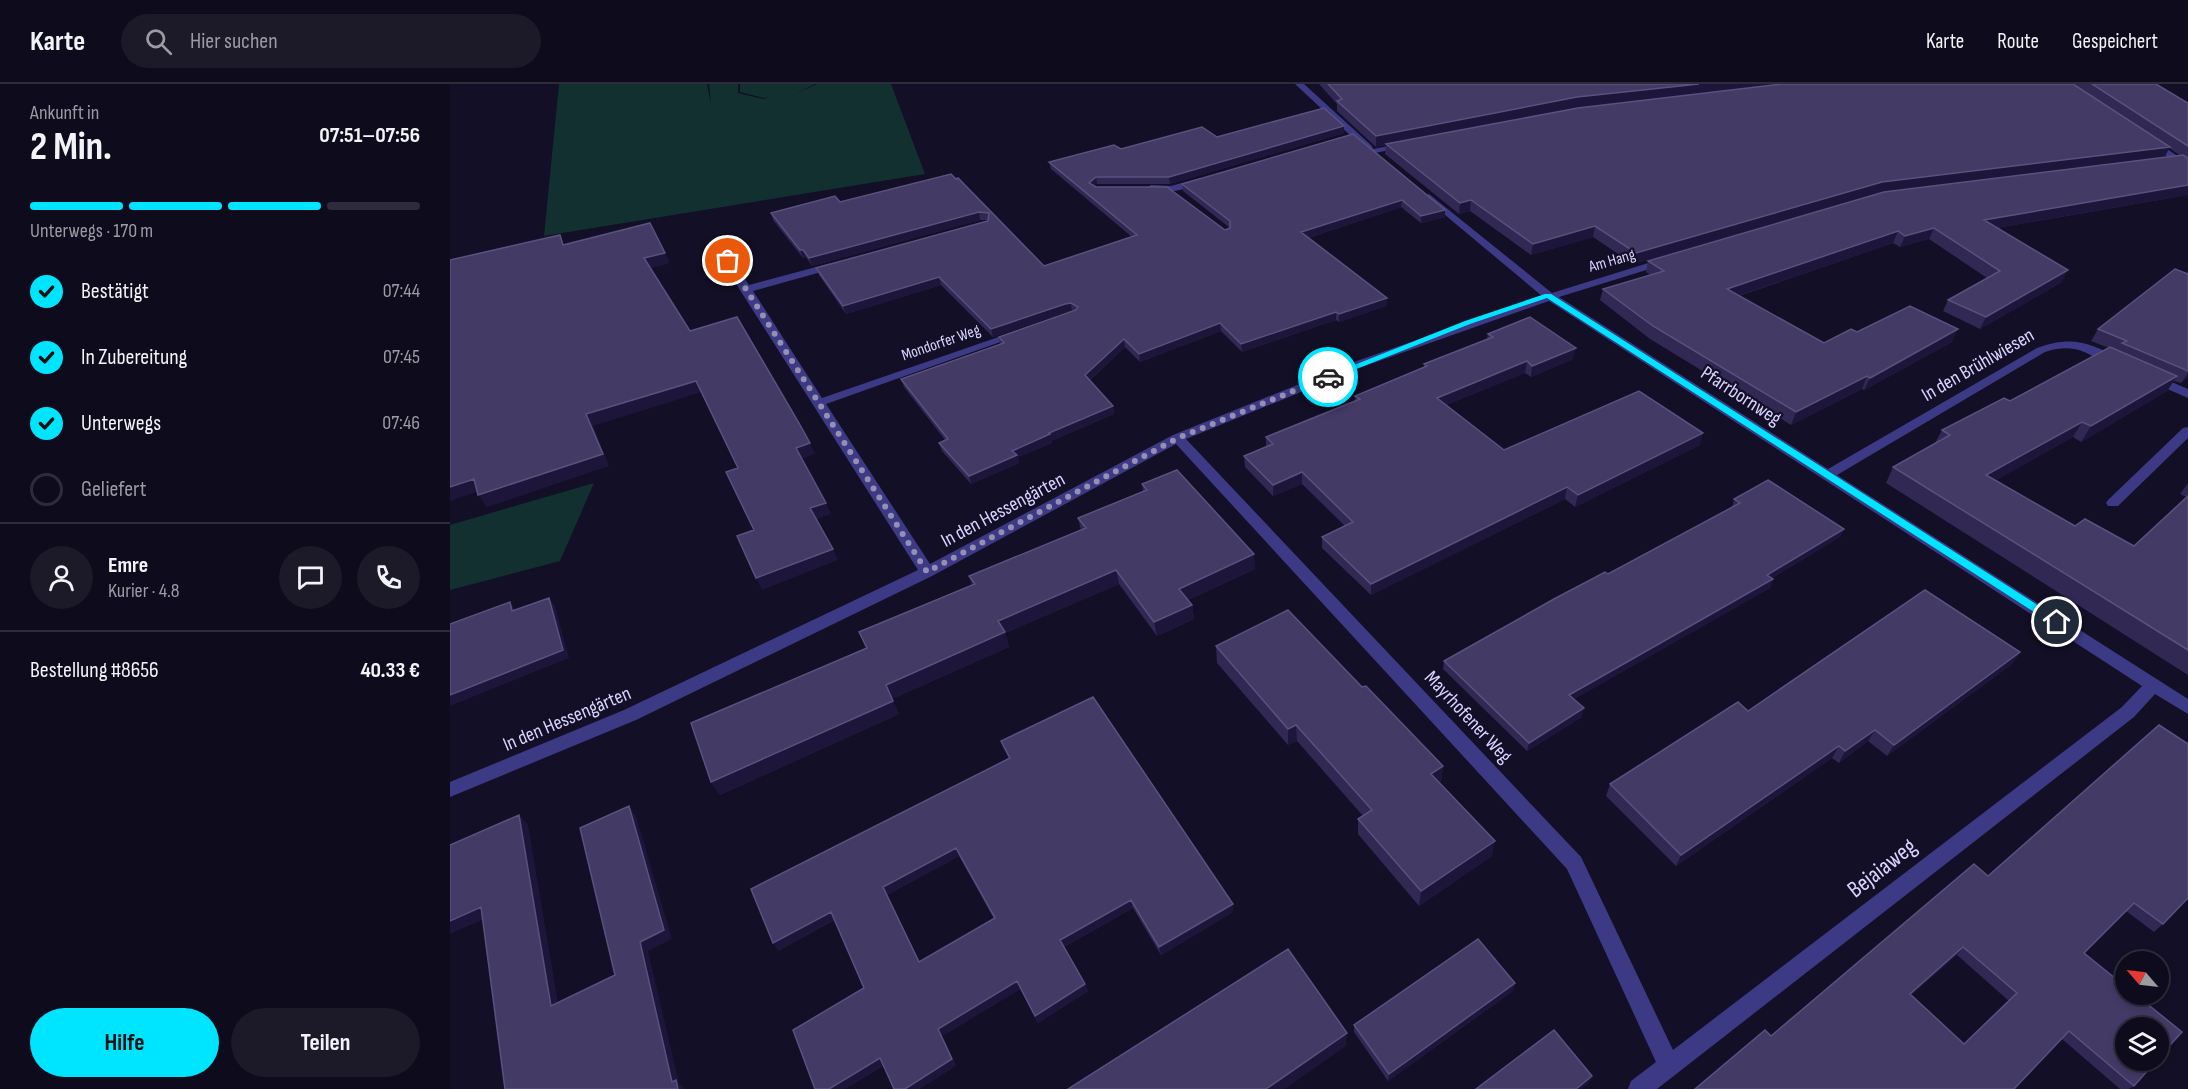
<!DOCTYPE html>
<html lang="de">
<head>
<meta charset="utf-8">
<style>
  body { margin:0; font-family:"Sofia Sans Condensed",sans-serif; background:#1c1929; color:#f1f3f6; height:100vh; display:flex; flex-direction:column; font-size:22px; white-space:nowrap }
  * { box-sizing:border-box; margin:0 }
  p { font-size:20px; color:#9b9ba3 }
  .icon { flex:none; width:33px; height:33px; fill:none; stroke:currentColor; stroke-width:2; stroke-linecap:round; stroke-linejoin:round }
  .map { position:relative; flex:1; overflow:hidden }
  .details { display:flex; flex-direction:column; background:#0e0b1c; width:450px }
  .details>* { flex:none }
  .needle { width:39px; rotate:298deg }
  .buttons { position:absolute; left:1665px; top:867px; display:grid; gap:12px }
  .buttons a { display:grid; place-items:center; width:54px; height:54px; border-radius:50%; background:#0e0b1c; box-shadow:0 3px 9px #0003,0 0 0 2px #2e2b3b; font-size:30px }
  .pin { position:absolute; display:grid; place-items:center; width:51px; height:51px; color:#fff; margin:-26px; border:3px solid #fff; border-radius:50%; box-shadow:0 2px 6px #0007 }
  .courier { position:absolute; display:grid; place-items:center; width:60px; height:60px; margin:-30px; border:4px solid #00e5ff; border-radius:50%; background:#fff; color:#222; box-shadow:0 2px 8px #0007 }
  .summary em { font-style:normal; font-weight:700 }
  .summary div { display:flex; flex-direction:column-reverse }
  .summary { display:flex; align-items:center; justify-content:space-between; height:102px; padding:0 30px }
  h1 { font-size:39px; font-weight:700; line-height:45px }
  .bar { display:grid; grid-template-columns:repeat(4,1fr); gap:9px 6px; align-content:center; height:72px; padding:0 30px }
  .bar i { height:8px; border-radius:4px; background:#2e2b3b }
  .bar .current { background:#00e5ff }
  .bar p { grid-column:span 4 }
  .line { display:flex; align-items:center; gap:15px; padding:0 30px; border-top:2px solid #2e2b3b }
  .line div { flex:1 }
  .round { display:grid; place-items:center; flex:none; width:63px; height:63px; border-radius:32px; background:#1c1929 }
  ol { padding:0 30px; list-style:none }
  li { display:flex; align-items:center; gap:18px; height:66px }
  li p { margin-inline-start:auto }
  li .icon { padding:6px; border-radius:50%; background:#00e5ff; color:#111; stroke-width:4 }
  li:last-child { color:#9b9ba3 }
  li i { width:33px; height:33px; border:3px solid #2e2b3b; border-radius:50% }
  .primary-button { display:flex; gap:12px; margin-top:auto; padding:12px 30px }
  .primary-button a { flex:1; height:69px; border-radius:36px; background:#00e5ff; color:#111; font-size:24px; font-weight:700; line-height:69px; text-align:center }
  .primary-button a+a { background:#1c1929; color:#f1f3f6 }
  header { display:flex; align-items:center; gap:36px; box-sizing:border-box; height:84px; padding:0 30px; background:#0e0b1c; border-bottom:2px solid #2e2b3b }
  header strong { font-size:28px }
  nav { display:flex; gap:33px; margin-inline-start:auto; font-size:21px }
  .search { width:420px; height:54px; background:#1c1929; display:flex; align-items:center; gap:15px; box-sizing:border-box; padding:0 21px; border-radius:33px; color:#9b9ba3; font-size:22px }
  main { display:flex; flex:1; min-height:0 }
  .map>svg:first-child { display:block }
</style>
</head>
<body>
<header>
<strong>Karte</strong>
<div class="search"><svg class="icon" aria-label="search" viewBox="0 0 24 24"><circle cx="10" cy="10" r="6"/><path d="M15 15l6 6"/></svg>Hier suchen</div>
<nav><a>Karte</a><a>Route</a><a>Gespeichert</a></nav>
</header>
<main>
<section class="details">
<div class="summary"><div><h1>2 Min.</h1><p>Ankunft in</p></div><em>07:51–07:56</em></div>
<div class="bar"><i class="current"></i><i class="current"></i><i class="current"></i><i></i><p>Unterwegs · 170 m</p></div>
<ol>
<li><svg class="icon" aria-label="check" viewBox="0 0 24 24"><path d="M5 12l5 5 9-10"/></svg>Bestätigt<p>07:44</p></li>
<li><svg class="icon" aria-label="check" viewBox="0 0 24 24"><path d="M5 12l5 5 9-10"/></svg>In Zubereitung<p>07:45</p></li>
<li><svg class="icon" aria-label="check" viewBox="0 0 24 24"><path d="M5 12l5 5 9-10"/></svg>Unterwegs<p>07:46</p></li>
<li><i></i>Geliefert</li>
</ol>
<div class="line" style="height:108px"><a class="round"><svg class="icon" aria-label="person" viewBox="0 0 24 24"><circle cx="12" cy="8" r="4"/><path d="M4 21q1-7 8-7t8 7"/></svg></a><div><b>Emre</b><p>Kurier · 4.8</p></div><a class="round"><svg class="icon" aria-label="chat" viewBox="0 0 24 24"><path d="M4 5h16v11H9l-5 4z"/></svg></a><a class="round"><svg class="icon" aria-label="phone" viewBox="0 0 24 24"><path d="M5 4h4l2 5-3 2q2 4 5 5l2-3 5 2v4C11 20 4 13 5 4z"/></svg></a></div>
<div class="line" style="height:78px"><div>Bestellung #8656</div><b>40.33 €</b></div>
<div class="primary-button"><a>Hilfe</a><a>Teilen</a></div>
</section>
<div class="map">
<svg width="1738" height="1005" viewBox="0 0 1738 1005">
  <rect width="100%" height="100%" fill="#130f26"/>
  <path fill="#12302f" d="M109 0H257L261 21 259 0H288V9L313 15 321 13 314 14 290 8V0H365L345 10 367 0H441L475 90 94 152Z
    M144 399 110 477 0 506V441Z"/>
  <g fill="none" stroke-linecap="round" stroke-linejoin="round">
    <path fill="#3d3a85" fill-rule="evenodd" d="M845 0H854L922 62 923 65 955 59 959 62 920 70 919 67 916 66Z
      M1696 55H1702L1738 79V86L1696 59Z
      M750 94 755 97 753 99C737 104 711 114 696 104L701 101 721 102Z
      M979 110 1102 209 1211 175H1219V179L1109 213 1378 385 1587 264C1623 251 1639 259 1671 275V281C1647 285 1638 254 1595 268L1387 391 1738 615V630L1705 610 1684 633 1207 1005H1178L1181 997 1206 978 1117 785 726 360 482 492 186 636 0 713V698L174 626 468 486 290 206 273 177 274 175H282L299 201 381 179H389V183L303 207 372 314 563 248H571L573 250 376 320 480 480 723 351 904 278 1092 212 976 115 974 113ZM1099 217 1692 602 1672 623 1223 966 1131 773 736 355 912 283Z
      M1703 290 1738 305V314L1699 297 1697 294Z
      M1738 343V354L1668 422H1658L1656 419 1658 416 1733 344Z"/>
  </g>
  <path fill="#312854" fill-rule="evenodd" d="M869 0H1706L1738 19V111L1547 144 1612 198 1530 245 1493 227 1498 216 1537 194 1479 155 1450 163 1443 159 1289 212 1374 259 1407 248 1502 258 1414 306 1412 305 1341 341 1200 255 1150 216 1153 205 1200 191 1196 188 1198 177 1434 108 1428 109 1183 180 1143 153 1081 171 1020 127 1009 130 935 70 936 61 926 63 887 27V20ZM1201 15 1065 35 1126 24ZM1719 64 1731 72 1714 74Z
    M894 49 720 100H647L644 102 775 146 780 144 733 107 732 100 903 50 995 133 971 139 951 123 858 154 937 214 936 222 889 238 886 236 792 268 771 247 690 278 675 263 640 296 663 322 664 330 601 357 602 359 568 373 569 379 521 400 492 367 489 359 495 356 454 303 451 295 550 260 549 253 623 227 616 228 543 253 491 201 396 230 369 191 366 184 538 136H530L362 182 356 173 353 174 323 136 321 129 390 118 501 90 594 182 682 153 601 85 599 78 671 65 767 53Z
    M1738 186V293L1731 299 1724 297 1717 307 1631 358 1623 353 1546 396 1625 442 1684 462 1736 413 1730 410 1738 399V591L1436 399 1443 383 1485 359 1492 346 1560 317 1659 264 1641 257 1648 245 1737 189Z
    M1038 250 1123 275 1081 293 1075 289 996 321 1054 366 1250 361 1125 423 1115 415 921 511 872 464V453L895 442 852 400 823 412 795 383 794 372 816 363V353L905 317V312L974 283V280L1037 255Z
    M692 400 805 485 738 516 742 521 744 535 707 552 669 500 555 549 559 563 442 615 449 630 270 711 261 698 416 565 409 548 522 501 519 492 631 446 628 434 693 408Z
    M1284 415 1394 445 1390 453 1322 494 1323 495 1320 504 1124 615 1132 633 1077 667 993 585 994 577 1282 424Z
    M766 562 912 603 993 682 991 697 989 698 1042 772 969 822 908 750V735L913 732 847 657 838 661 767 579Z
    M1570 568 1562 580 1437 672 1418 657 1389 679 1382 674 1226 782 1156 712 1160 700 1298 627Z
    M1709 641 1713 840 1704 848 1676 827 1634 869 1684 1002 1679 1005H1670L1612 955 1564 1005 1321 952 1538 792ZM1507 871 1559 917 1514 960 1461 911Z
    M551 657 783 828 711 871 683 824 614 863 638 907 588 939 570 905 492 952 506 982 434 981 395 1005H365L414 904 384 836 328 867 559 675 554 665ZM509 772 544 835 470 878 437 811Z
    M1063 907 938 997 904 948V941Z"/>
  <path fill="#1d163a" d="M1249 0H1337L1126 24 926 63V52L1127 13Z
    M894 42V49L720 100 719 93Z
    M1720 63 1714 74 1428 109 1183 180 1186 169 1432 98Z
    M646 93 647 100 640 106 639 99Z
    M1738 101V111L1529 147 1534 136Z
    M952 116 951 123 851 156V148Z
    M1021 116 1020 127 1009 130 1010 119Z
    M995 126V133L971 139V132Z
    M529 128 530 136 362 182 359 174Z
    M1145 142 1143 153 1081 171 1083 160Z
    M1484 144 1479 155 1450 163 1455 152Z
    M1448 147 1443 159 1273 217 1277 205Z
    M350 166H353L356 173 353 174Z
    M215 169 220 179 199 185 194 174Z
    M1618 186 1612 198 1530 245 1536 233Z
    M489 193 491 201 396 230 393 222Z
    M937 214 936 222 889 238V230Z
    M621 219 622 227 616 228 543 253 541 245 615 220Z
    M886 228V236L792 268 791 260Z
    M770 239 771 247 690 278 689 270Z
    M1508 245 1502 258 1414 306 1420 294Z
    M674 255 675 263 636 299 635 291Z
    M1126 264 1123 275 1081 293 1082 282Z
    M1077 277 1075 289 986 325 987 314Z
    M1738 289V293L1731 299Z
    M1417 292 1412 305 1341 341 1346 328Z
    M1727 292 1717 307 1631 358 1641 342Z
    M246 297 252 308 143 342 159 382 37 423 28 411 136 330Z
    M663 322 664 330 601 357 602 359 568 373 569 379 521 400 519 392 562 367 599 349Z
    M1632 338 1623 353 1527 407 1536 391Z
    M1253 349 1250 361 1125 423 1128 411Z
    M360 359 365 370 351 375 346 364Z
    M852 388V400L823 412V401Z
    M24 395 32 406 0 417V403Z
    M1117 403 1115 415 921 511V500Z
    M376 419 381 430 365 436 360 424Z
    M1394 445 1390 453 1314 499 1317 491Z
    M383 465 388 476 312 506 306 494Z
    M804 470 805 485 731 519 729 505Z
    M666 486 669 500 555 549 559 563 442 615 436 601 548 537Z
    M1323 495 1320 504 1117 619 1119 611Z
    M99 514 105 522 119 574 0 622V611Z
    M60 518 66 526 62 527Z
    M742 521 744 535 707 552 704 538Z
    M1570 568 1562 580 1437 672 1444 661Z
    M443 617 449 630 270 711 261 698Z
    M1134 624 1132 633 1077 667 1079 659Z
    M846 641 847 657 838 661V645Z
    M1425 646 1418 657 1389 679 1395 667Z
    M1389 662 1382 674 1226 782 1231 771Z
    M993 682 991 697 979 705 981 690Z
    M179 722 186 732 222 855 198 867 229 999 235 1005H228L222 998 190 858Z
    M69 731 78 741 110 931 101 922Z
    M1045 757 1042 772 969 822 971 807Z
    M506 764 509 772 437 811 473 886 433 803Z
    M681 816 683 824 612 864 610 856Z
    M783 820V828L711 871 709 863Z
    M31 823 41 832 0 850V837Z
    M381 828 385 835 328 867 323 859Z
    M1513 863 1507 871 1453 918 1460 910Z
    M567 897 570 905 492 952 506 982 470 1005H455L488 945Z
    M1065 899 1063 907 938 997 939 990Z
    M635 900 638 907 588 939 585 932Z
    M897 949 896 962 835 1005H816Z
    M430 974 435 980 395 1005H379Z
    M1142 992 1139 999 1131 1005H1126Z"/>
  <path fill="#433a66" stroke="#5a527e" stroke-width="1.5" fill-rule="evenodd" d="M878 0H1249L1127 13 926 52 887 17 892 15Z
    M1332 0H1623L1720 63 1432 98 1186 169 1145 142 1083 160 1021 116 1010 119 936 60 1128 24Z
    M1642 0H1706L1738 19V62Z
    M874 24 894 42 719 93H646L639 99 646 103H717L775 146 780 144V137L732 100 903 50 995 126 971 132 952 116 851 148 937 214 889 230 886 228 791 260 770 239 689 270 674 255 635 291 663 322 599 349 600 350 562 367 567 371 519 392 489 359 498 355 451 295 554 259 549 253 626 226 628 223 621 219 615 220 541 245 489 193 393 222 366 184 538 137 539 129 529 128 359 174 353 166H350L321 129 385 112 390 118 501 90 506 95 508 94 594 182 687 151 599 78 664 61 671 65 752 43 767 53Z
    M1733 71 1738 74V101L1534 136 1618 186 1536 233 1498 216 1550 187 1484 144 1455 152 1448 147 1277 205 1374 259 1401 245 1407 248 1460 222 1508 245 1420 294 1417 292 1346 328 1203 242 1153 205 1214 187 1198 177 1434 108Z
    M200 139 215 169 194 174 240 247 287 233 349 339 360 359 346 364 376 419 360 424 383 465 306 494 287 452 304 446 276 388 288 384 246 297 136 330 153 370 28 411 24 395 0 403V176L110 151 113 161Z
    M1725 185 1738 190V287L1672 259 1677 257 1648 245Z
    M1080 233 1126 264 1082 282 1077 277 987 314 1054 366 1189 307 1253 349 1128 411 1117 403 921 500 872 453 903 438 852 388 823 401 794 372 823 360 816 353 910 315 905 312 977 282 974 280 1043 253 1038 250Z
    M1660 263 1727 292 1641 342 1632 338 1536 391 1625 442 1635 435 1684 462 1738 412V566L1443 383 1500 351 1492 346 1554 314 1560 317Z
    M727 386 804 470 729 505 742 521 704 538 666 486 548 537 555 548 436 601 443 617 261 698 241 639 417 564 409 548 525 500 519 492 636 444 628 434 697 406 692 400Z
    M1318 396 1394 445 1317 491 1323 495 1119 611 1134 624 1079 659 994 577 1104 515 1155 488 1158 490 1290 419 1284 415Z
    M1475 506 1570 568 1444 661 1425 646 1395 667 1389 662 1231 771 1160 700 1288 618 1298 627Z
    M99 514 113 566 0 611V540L60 518 62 527Z
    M838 526 912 603 916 602 993 682 981 690 1045 757 971 807 908 735 922 726 846 641 838 645 766 562Z
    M643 613 783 820 709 863 681 816 610 856 635 900 585 932 567 897 488 945 502 975 455 1005H444L430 974 379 1005H365L343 946 414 904 381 828 323 859 301 805 560 674 551 657ZM506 764 545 834 469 878 433 803Z
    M1709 641 1738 660V814L1713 840 1684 819 1634 869 1676 903V910H1685L1732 948 1708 974V944H1676V976H1707L1684 1002 1619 947 1564 1005H1245L1315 946 1321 952 1524 780 1538 792ZM1513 863 1567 909 1514 960 1460 910Z
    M179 722 214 846 190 858 222 998 226 996 228 1005H55L31 823 0 837V761L69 731 101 922 165 891 130 744Z
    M1028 855 1065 899 939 990 904 941Z
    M838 865 897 949 816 1005H618Z
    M1104 946 1142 992 1126 1005H1026Z"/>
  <path fill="#00e5ff" d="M1095 210H1101L1611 536V541H1604L1097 214 1020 240 881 295 874 293 1015 237Z"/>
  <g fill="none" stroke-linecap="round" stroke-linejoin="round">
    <path stroke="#948fb3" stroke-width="6" stroke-dasharray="0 10.8" d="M278 177 477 488 728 354 878 293"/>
  </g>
  <g text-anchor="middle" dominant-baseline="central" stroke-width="4.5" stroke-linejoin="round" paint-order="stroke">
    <g font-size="16" fill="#d9d4ff" stroke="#130f26">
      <text transform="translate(1162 177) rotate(-16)">Am Hang</text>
      <text transform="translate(491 259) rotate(-19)">Mondorfer Weg</text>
    </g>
    <g font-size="20" fill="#d9d4ff" stroke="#130f26">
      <text transform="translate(1528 281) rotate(-30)">In den Brühlwiesen</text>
      <text transform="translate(1291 312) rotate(33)">Pfarrbornweg</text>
      <text transform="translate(553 426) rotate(-28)">In den Hessengärten</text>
      <text transform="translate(1018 633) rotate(47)">Mayrhofener Weg</text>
      <text transform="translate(117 635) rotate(-23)">In den Hessengärten</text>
    </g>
    <g font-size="24" fill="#d9d4ff" stroke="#130f26">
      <text transform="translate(1432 784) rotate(-38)">Bejaiaweg</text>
    </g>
  </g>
</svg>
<div class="buttons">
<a><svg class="needle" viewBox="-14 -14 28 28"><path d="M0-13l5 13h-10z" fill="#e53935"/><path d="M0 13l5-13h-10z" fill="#9b9ba3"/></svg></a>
<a><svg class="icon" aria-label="layers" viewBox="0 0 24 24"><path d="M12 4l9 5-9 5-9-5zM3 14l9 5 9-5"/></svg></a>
</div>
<div class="pin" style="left:278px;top:177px;background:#ea580c"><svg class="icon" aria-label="bag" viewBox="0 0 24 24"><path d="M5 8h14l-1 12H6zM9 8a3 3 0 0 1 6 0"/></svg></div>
<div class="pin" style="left:1607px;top:538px;background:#1f2937"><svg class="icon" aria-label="home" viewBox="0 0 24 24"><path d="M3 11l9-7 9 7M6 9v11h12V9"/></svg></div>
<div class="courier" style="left:878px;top:293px"><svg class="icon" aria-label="car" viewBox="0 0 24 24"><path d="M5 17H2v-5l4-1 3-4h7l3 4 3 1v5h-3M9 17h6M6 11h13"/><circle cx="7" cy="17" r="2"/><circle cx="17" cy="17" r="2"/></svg></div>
</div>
</main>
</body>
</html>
